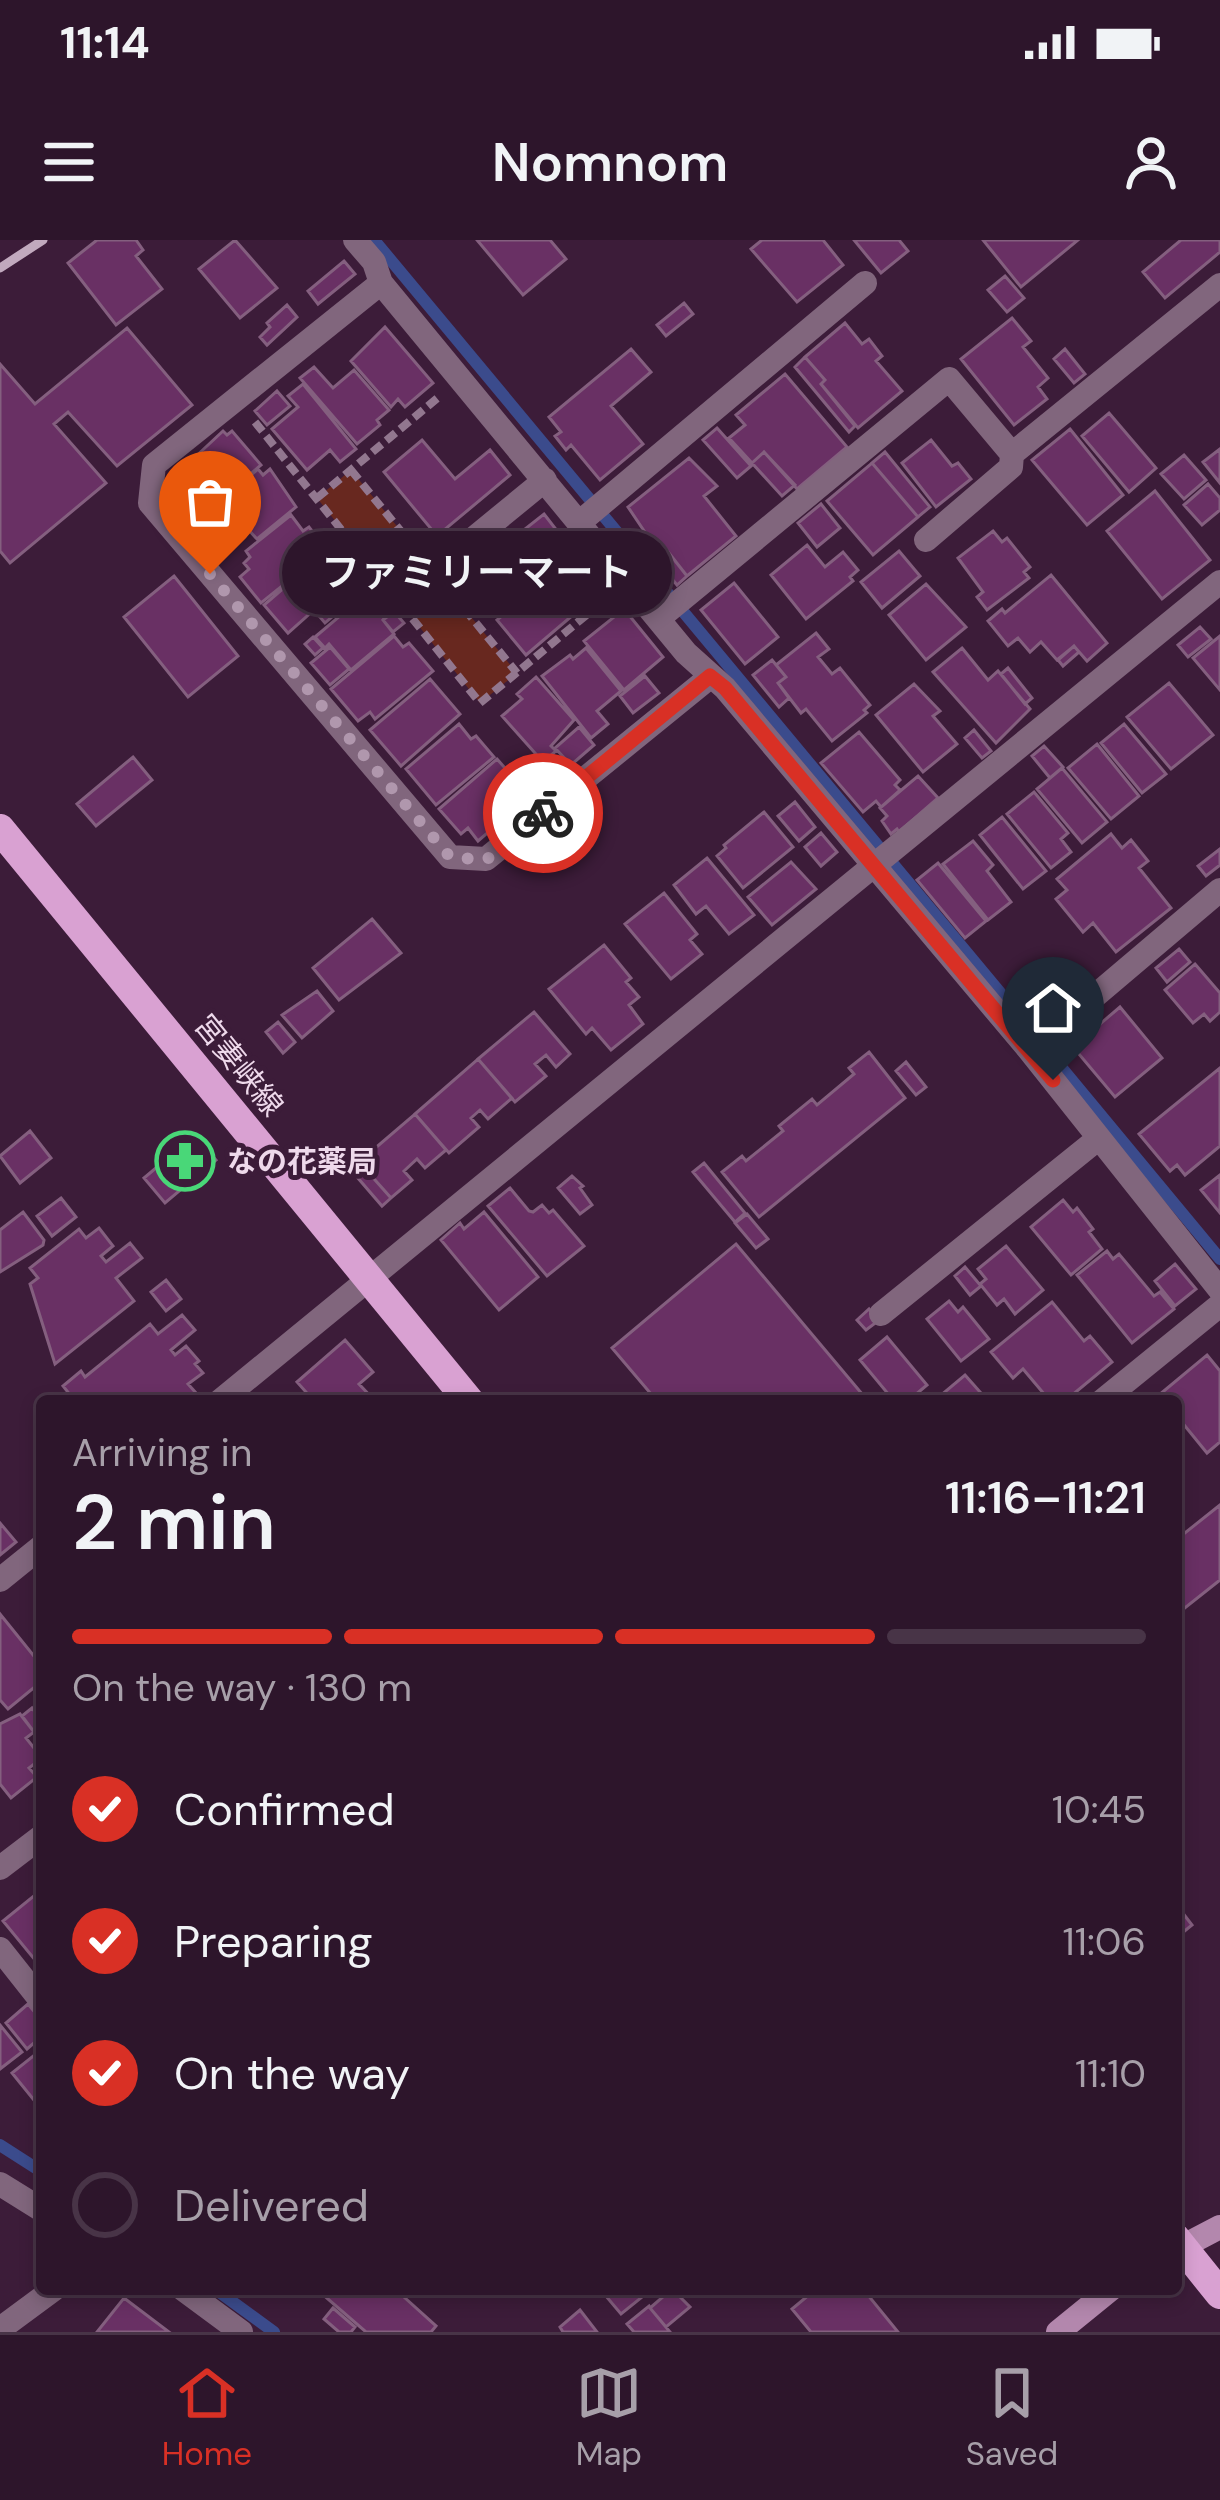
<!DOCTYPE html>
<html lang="en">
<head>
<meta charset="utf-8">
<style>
  body { margin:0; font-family:"DM Sans","Noto Sans JP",sans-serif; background:#351e33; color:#f1f3f6; height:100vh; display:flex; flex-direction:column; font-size:45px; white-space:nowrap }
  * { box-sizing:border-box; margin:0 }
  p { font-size:39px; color:#a79fa9 }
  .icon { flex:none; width:66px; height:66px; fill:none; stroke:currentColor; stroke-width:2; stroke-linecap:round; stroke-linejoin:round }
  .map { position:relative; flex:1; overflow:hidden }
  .panel { position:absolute; left:36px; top:1155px; width:1146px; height:900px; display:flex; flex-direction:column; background:#2d152b; border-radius:12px; box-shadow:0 6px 18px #0003,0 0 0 3px #483447 }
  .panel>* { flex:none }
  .pin { position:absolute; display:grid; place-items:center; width:102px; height:102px; color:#fff; margin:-123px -51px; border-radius:50% 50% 50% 0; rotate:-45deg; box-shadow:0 0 12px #0007 }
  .pin .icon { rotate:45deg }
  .courier { position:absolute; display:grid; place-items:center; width:120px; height:120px; margin:-60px; border:9px solid #d93025; border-radius:50%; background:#fff; color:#222; box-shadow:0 3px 15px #0007 }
  .bubble { position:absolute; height:84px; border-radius:42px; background:#2d152b; box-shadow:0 6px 18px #0003,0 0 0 3px #483447; font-size:39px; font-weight:600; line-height:84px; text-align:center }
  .headline em { font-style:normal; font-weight:600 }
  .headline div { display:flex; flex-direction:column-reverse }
  .headline { display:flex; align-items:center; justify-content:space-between; height:204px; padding:0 36px }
  h1 { font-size:78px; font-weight:600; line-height:90px }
  .bar { display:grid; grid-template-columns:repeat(4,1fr); gap:18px 12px; align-content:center; height:144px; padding:0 36px }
  .bar i { height:15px; border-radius:9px; background:#483447 }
  .bar .current { background:#d93025 }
  .bar p { grid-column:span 4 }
  ol { padding:0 36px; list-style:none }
  li { display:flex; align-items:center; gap:36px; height:132px }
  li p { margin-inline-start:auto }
  li .icon { padding:12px; border-radius:50%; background:#d93025; color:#fff; stroke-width:4 }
  li:last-child { color:#a79fa9 }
  li i { width:66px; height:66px; border:6px solid #483447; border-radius:50% }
  .status { display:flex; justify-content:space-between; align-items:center; height:84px; padding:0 60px; background:#2d152b; direction:ltr }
  .status svg { height:33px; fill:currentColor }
  header { display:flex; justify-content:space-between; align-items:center; height:156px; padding:0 36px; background:#2d152b; font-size:54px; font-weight:600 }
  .dock { display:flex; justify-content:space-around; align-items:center; height:168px; border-top:3px solid #483447; background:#2d152b; font-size:33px; color:#a79fa9 }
  .dock a { display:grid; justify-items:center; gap:6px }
  .dock .current { color:#d93025 }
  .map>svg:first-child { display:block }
</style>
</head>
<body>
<div class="status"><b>11:14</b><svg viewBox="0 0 49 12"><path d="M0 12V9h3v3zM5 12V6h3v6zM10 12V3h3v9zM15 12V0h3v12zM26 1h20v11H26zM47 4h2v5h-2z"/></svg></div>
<header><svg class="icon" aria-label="menu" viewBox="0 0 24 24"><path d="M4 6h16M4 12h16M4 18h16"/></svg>Nomnom<svg class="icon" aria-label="person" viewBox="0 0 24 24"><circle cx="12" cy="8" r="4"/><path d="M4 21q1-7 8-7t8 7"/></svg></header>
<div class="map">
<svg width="1220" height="2092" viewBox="0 0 1220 2092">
  <rect width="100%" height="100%" fill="#3c1c39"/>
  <path fill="#68281f" d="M351 230 517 433 480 463 317 258Z"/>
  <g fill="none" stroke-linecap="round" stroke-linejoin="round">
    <path stroke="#3b4b8c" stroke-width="12" d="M374 0 1027 785
      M1061 827 1220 1019
      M0 1905 42 1932
      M215 2049 274 2092"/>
  </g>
  <path fill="#693064" stroke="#845f7f" stroke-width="3" d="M97 0H136L143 10 136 16 162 49 116 85 68 23Z
    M235 0 277 48 240 78 199 29Z
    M477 0H550L566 19 523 55Z
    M762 0H823L843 25 797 62 751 9Z
    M854 0H899L908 11 881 33Z
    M983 0H1078L1021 47Z
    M1181 0H1220V12L1165 58 1143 32Z
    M344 21 355 34 318 64 308 51Z
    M1005 36 1024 58 1007 72 988 50Z
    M684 63 693 74 666 96 657 85Z
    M287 65 297 77 267 105 260 97 270 87 267 83Z
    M1012 78 1031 101 1023 107 1048 138 1038 147 1047 159 1014 185 961 119Z
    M845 83 862 104 869 99 882 116 876 121 902 151 858 188 821 144 825 140 805 117Z
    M385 87 433 143 405 167 398 159 391 167 351 121Z
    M127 88 192 165 117 226 68 172 54 184 106 243 10 323 0 311V124L35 164Z
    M631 109 651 132 611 166 643 204 600 240 571 205 566 210 555 196 561 192 549 177Z
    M1065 109 1085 134 1074 143 1054 119Z
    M805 117 825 140 821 144 855 186 849 192 795 127Z
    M314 127 333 148 354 130 389 170 377 180 380 185 357 204 300 138Z
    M785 134 847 207 797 249 764 212 752 223 729 198 745 185 736 175Z
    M303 144 356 209 340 222 330 210 307 230 272 189 298 167 288 156Z
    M277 151 290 166 267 185 255 171Z
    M1109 173 1156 228 1129 252 1082 196Z
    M717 188 751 226 737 238 703 200Z
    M1070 189 1123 255 1087 285 1032 220Z
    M223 191 227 195 232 191 261 225 197 279 175 254 185 245 176 235Z
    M422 200 455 239 490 210 510 235 437 296 384 232Z
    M931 200 952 226 958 223 971 239 936 267 902 223Z
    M1220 209V243L1203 222Z
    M764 212 795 245 782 256 752 223Z
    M885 212 930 267 918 277 872 223Z
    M1184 215 1206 240 1184 259 1161 234Z
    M689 218 717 246 704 256 736 296 687 336 665 308 659 313 628 267Z
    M872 223 918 277 873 315 827 261Z
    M258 229 263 235 270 229 296 267 257 299 246 287 219 311 195 283Z
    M1208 244 1220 258V270L1202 285 1184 265Z
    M1155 251 1210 320 1162 359 1107 291Z
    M821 264 840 288 817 307 798 283Z
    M544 274 565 301 542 320 520 293Z
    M291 275 303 291 309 287 323 305 319 309 323 313 261 363 240 337 249 329 244 323 250 317 246 311Z
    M993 291 1002 302 1007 298 1030 327 1024 332 1029 338 987 370 977 357 983 352 958 318Z
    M517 293 547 329 493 375 471 350 479 344 470 334Z
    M807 305 825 327 843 312 858 330 850 337 853 341 806 379 771 335Z
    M665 308 687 336 677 345 655 318Z
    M899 311 920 336 882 368 861 342Z
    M322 315 335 329 344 322 366 348 325 383 314 370 288 393 264 365Z
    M566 320 586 345 563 363 543 338Z
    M1051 335 1107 403 1087 421 1074 406 1057 420 1041 402 1030 412 1018 398 1008 406 988 381 1002 369 1005 373Z
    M174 336 238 416 188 457 124 377Z
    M545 341 563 363 570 358 580 369 526 415 497 380Z
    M734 343 778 397 745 424 701 370Z
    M926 344 966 387 926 420 889 375Z
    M367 353 387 377 383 380 394 394 351 430 329 404 325 408 315 397Z
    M391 368 404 383 393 392 383 380Z
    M624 369 663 417 624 450 584 401Z
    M1200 387 1211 399 1188 417 1178 405Z
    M816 393 829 409 818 417 832 434 840 428 870 465 864 470 867 473 832 501 806 469 801 473 778 443 786 437 776 425Z
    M394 396 403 407 409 403 433 431 375 479 370 472 358 481 331 449Z
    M1220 396V450L1193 418Z
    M313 397 323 408 315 415 305 404Z
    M1074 406 1079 412 1063 426 1058 420Z
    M330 407 349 429 330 445 311 423Z
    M586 408 621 451 597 471 608 484 591 498 542 436 570 415 573 419Z
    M962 408 988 440 998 431 1030 469 996 503 933 432Z
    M772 420 786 437 778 443 789 458 779 467 753 435Z
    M1008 428 1032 458 1025 464 1001 434Z
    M645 436 659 453 633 473 620 456Z
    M536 437 574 480 551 506 556 511 543 522 502 476 522 459 517 454Z
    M430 439 460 474 401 526 370 490Z
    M1169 443 1213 495 1171 529 1127 477Z
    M914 444 940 471 933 476 957 504 923 532 876 475Z
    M459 484 471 499 476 496 494 517 436 565 406 529Z
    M1124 484 1166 534 1142 553 1101 503Z
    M579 487 594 505 571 525 555 508Z
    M974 490 991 511 982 518 965 498Z
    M859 492 900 540 895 545 900 550 881 567 876 561 863 572 821 523Z
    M1097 504 1139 556 1111 579 1068 528Z
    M1044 506 1063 527 1050 538 1032 516Z
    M133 517 152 540 96 586 77 564Z
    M497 519 520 545 517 548 527 559 478 601 468 588 461 594 439 569Z
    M1062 528 1107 582 1082 603 1037 549Z
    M918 536 938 558 899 592 897 589 891 594 882 581 887 576 880 568Z
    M1034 552 1068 593 1061 599 1071 612 1051 628 1007 574Z
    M795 562 815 587 799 601 778 576Z
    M764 572 793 607 743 648 717 616 726 608 724 605Z
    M1002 577 1046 631 1023 649 980 595Z
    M821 593 837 612 821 626 805 607Z
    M1111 594 1122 608 1131 600 1148 621 1139 628 1171 668 1116 712 1093 683 1083 692 1056 659 1067 650 1057 639Z
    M973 601 993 625 987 631 1011 662 988 680 943 624Z
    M1220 609V625L1206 636 1198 626Z
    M707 618 754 675 729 694 706 666 696 674 674 645Z
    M791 622 816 649 772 685 748 657Z
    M938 623 986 681 965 698 917 640Z
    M664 653 697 694 690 700 702 714 671 739 625 684Z
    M372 679 401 713 339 760 313 728Z
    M604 705 631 738 626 742 639 757 629 765 643 784 611 810 592 788 586 794 549 749Z
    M1179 709 1190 722 1167 742 1156 728Z
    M1195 724 1220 753V772L1210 781 1204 774 1193 783 1165 750Z
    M317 751 333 771 302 798 282 775Z
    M1120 767 1162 818 1115 857 1073 807Z
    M534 772 570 814 556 827 546 815 535 824 546 836 515 862 478 819Z
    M278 782 295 802 283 813 266 792Z
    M869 812 905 858 759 977 722 932 742 916 746 921 783 891 779 886 812 859 817 865 854 834 849 828Z
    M478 819 512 858 488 879 480 870 471 878 479 887 449 913 415 874Z
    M906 822 926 847 916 855 896 831Z
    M1220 828V906L1185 935 1177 925 1170 931 1139 894Z
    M415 874 446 910 425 928 417 919 404 931 412 940 391 958 359 922Z
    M30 891 51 918 20 943 0 916Z
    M195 895 216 920 165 963 144 938Z
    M359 922 391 958 382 966 351 930Z
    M704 923 745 973 735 982 693 932Z
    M1220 935V973L1201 950Z
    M572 936 583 946 580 948 592 965 580 974 558 948Z
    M510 948 529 971 533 972 542 965 549 973 553 970 584 1006 547 1036 488 966Z
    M61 958 76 977 52 996 37 976Z
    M1063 960 1073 972 1077 968 1093 989 1089 992 1102 1009 1071 1035 1031 987Z
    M23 972 44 1000 43 1005 0 1032V990Z
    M484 972 538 1037 499 1070 441 1000 460 983 464 989Z
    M747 974 768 999 756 1008 735 983Z
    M99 988 113 1006 101 1016 106 1022 130 1003 142 1018 116 1038 134 1061 55 1124 30 1044 38 1038 30 1028 79 989 86 998Z
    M736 1004 868 1161H657L612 1108Z
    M1006 1006 1043 1050 1015 1074 1004 1059 997 1065 980 1044 986 1039 978 1029Z
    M1107 1011 1113 1019 1119 1014 1154 1056 1160 1052 1174 1069 1132 1103 1077 1035Z
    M1175 1024 1196 1049 1175 1066 1155 1041Z
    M965 1027 981 1046 970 1055 955 1036Z
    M166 1040 181 1059 166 1071 151 1052Z
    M949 1061 958 1072 963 1067 989 1099 961 1121 927 1079Z
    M1052 1062 1084 1101 1090 1096 1112 1122 1065 1161H1050L1023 1129 1013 1138 991 1112Z
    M869 1069 878 1081 866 1090 857 1080Z
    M182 1075 195 1090 171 1110 175 1115 186 1106 199 1121 195 1124 203 1133 188 1144 196 1153 187 1161H75L63 1146 81 1131 85 1137 150 1084 158 1094Z
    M887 1097 927 1145 908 1161H894L860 1120Z
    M345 1100 373 1132 359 1144 375 1161H314L297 1142Z
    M1207 1115 1220 1131V1202L1207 1213 1176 1175V1161H1164L1159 1155Z
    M965 1135 988 1161H934Z
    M1220 1265V1340L1176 1375V1300Z
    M0 1283 16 1302 0 1315Z
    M0 1374 42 1426V1441L8 1469 0 1460Z
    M32 1468 42 1482 34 1492 22 1476Z
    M20 1474 34 1492 26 1498 42 1518 29 1528 37 1537 11 1558 0 1544V1484Z
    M35 1655 42 1663 40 1726 3 1681Z
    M1182 1672 1192 1685 1176 1698V1676Z
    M28 1764 42 1781V1796L27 1809 6 1783Z
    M0 1785 22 1812 0 1829Z
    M42 1809V1870L12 1833Z
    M324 2049H395L436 2086 431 2092H366L321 2053Z
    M600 2049H652L621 2074Z
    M672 2049 690 2067 666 2087 650 2068Z
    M816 2049H863L898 2092H811L792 2069Z
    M124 2058 169 2092H97Z
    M649 2066 650 2068 670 2092H634L627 2084Z
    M333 2068 355 2087 351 2092H339L324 2079Z
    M580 2070 597 2092H563L560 2087Z"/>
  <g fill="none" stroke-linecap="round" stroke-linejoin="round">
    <path stroke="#92778f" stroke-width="8" stroke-dasharray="12 6" stroke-linecap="butt" d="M255 182 480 463 607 358
      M351 230 417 311
      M317 258 440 156
      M453 355 517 433"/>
    <path stroke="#81667d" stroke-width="24" d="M355 0 374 22 381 43 686 413 725 448 1030 811 1220 1050
      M381 43 154 225 150 263 450 617 486 619 710 437
      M580 282 865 43
      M926 300 1011 227 1012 214 1220 45
      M434 331 545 240
      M658 379 949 139 1012 214
      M1030 811 1220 650
      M881 1074 1099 898
      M220 1161 1220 342
      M1102 1161 1220 1065
      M0 1340 42 1306
      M0 1628 42 1596
      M0 1709 42 1762
      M0 1944 42 1970
      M183 2049 241 2092
      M0 2089 54 2049"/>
    <path stroke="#b387ad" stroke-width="24" d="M1176 2010 1220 1987
      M1058 2092 1111 2049"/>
    <path stroke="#d9a1d2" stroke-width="30" d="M0 589 469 1161
      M1176 1999 1220 2054"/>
    <path stroke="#c1a9be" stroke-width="9" d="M0 28 43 0"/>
  </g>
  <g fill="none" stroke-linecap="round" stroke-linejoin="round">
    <path stroke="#b097ad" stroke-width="12" stroke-dasharray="0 21.6" d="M210 334 450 617 486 620 543 573"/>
    <path stroke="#d93025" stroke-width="15" d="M543 573 710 436 725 448 1053 840"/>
  </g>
  <defs>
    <symbol id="pharmacy-ring" viewBox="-11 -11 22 22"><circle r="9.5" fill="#3c1c39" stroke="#49d778" stroke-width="1.5"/><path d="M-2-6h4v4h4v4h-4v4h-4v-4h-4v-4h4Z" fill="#49d778"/></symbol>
  </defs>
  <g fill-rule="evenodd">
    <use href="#pharmacy-ring" x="152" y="888" width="66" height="66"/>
  </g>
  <g text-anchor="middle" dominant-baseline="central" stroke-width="10" stroke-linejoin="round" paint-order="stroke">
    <g font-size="30" fill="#eed9eb" stroke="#3c1c39">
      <text transform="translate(239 825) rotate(51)">宮妻峡線</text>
    </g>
    <g font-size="30" font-weight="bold" fill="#eed9eb" stroke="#3c1c39" text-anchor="start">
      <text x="227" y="921">なの花薬局</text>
    </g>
  </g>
</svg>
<div class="pin" style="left:210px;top:334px;background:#ea580c"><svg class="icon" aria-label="bag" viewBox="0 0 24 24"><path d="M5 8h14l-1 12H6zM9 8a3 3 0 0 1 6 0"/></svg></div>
<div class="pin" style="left:1053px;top:840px;background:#1f2937"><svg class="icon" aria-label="home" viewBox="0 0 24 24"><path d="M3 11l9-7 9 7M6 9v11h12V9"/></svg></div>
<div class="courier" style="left:543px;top:573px"><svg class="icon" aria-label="bike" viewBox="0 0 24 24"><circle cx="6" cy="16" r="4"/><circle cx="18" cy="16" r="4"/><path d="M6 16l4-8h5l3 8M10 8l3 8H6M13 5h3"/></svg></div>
<div class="bubble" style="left:282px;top:291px;width:390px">ファミリーマート</div>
<section class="panel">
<div class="headline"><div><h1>2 min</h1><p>Arriving in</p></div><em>11:16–11:21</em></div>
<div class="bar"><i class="current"></i><i class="current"></i><i class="current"></i><i></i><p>On the way · 130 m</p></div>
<ol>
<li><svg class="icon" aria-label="check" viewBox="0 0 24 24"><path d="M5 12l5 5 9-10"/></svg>Confirmed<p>10:45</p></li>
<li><svg class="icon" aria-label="check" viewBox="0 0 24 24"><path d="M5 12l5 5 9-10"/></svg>Preparing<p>11:06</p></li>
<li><svg class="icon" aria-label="check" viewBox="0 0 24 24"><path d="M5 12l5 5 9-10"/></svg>On the way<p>11:10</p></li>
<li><i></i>Delivered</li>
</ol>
</section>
</div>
<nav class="dock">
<a class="current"><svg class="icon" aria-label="home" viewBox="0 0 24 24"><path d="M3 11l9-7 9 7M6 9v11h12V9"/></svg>Home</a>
<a><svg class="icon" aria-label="map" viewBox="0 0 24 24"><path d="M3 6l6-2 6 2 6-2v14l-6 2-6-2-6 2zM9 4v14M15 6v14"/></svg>Map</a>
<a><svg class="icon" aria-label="saved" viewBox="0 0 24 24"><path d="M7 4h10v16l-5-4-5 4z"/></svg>Saved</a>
</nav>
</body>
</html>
